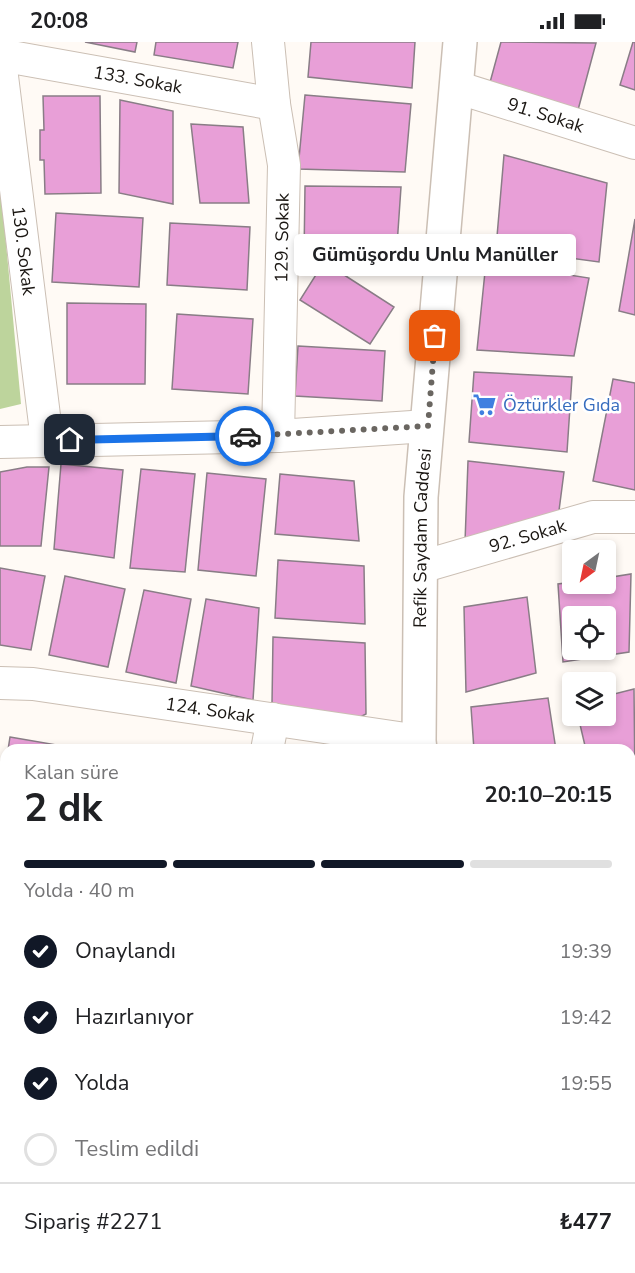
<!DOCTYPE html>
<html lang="tr">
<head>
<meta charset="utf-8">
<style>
  body { margin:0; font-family:"Nunito Sans",sans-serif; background:#f2f2f2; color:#202124; height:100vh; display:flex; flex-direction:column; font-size:22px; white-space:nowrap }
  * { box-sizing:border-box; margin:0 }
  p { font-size:20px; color:#757577 }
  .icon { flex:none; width:33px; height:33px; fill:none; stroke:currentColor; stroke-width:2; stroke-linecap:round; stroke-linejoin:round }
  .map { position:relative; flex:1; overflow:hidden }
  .panel { position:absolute; left:0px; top:702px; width:636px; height:530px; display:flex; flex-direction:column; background:#fff; border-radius:18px 18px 0 0; box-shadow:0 3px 9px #0003 }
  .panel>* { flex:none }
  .needle { width:39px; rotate:213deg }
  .buttons { position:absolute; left:562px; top:498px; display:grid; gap:12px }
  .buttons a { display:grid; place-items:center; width:54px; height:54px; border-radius:6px; background:#fff; box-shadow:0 3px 9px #0003; font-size:30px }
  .pin { position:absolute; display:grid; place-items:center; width:51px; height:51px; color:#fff; margin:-26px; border-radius:12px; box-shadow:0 3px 9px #0006 }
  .courier { position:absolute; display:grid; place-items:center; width:60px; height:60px; margin:-30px; border:4px solid #1a73e8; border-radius:50%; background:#fff; color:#222; box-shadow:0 2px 8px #0007 }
  .bubble { position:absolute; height:42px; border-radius:6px; background:#fff; box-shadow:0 3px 9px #0003; font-size:20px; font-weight:700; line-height:42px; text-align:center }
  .head em { font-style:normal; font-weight:700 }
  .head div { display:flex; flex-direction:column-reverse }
  .head { display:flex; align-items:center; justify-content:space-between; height:102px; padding:0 24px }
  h1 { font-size:39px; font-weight:700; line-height:45px }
  .bar { display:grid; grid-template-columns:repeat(4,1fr); gap:9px 6px; align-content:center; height:72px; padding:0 24px }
  .bar i { height:8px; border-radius:4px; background:#e0e0e0 }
  .bar .selected { background:#111827 }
  .bar p { grid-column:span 4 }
  .line { display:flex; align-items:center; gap:15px; padding:0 24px; border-top:2px solid #e0e0e0 }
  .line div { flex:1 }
  ol { padding:0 24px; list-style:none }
  li { display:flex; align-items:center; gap:18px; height:66px }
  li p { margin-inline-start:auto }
  li .icon { padding:6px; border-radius:50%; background:#111827; color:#fff; stroke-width:4 }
  li:last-child { color:#757577 }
  li i { width:33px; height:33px; border:3px solid #e0e0e0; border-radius:50% }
  .status { display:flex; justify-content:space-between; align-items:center; height:42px; padding:0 30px; background:#fff; direction:ltr }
  .status svg { height:16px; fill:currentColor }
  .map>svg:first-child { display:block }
</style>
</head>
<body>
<div class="status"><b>20:08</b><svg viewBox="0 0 49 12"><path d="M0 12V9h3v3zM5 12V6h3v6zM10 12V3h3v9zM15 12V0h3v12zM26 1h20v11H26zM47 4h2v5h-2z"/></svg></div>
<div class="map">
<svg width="635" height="1231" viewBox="0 0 635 1231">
  <rect width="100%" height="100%" fill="#fffaf5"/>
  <path fill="#bdd49c" d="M0 137 21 362 0 367Z"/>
  <path fill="#e89fd7" stroke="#897d86" stroke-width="1.5" fill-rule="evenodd" d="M85 0H137L135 10Z
    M156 0H238L233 26 154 13Z
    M311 0H415L412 46 308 35Z
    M501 0 596 1 578 68 489 44Z
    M633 0H635V48L620 43Z
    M305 53 411 62 405 130 298 127Z
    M43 54H100L101 151 45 152 44 118H40V88H44Z
    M120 58 173 69V162L119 151Z
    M191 82 243 85 249 161H200Z
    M504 113 607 141 599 220 496 206Z
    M305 144 401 145 396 218 304 215Z
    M56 171 143 176 139 245 52 240Z
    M635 177V273L619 269Z
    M170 181 250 185 247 248 167 243Z
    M324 220 394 265 370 302 300 258Z
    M486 220 589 236 574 314 477 308Z
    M67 261 146 262 145 342H67Z
    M177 272 253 277 248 352 172 347Z
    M298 304 385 309 382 359 295 354Z
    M474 330 572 335 567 410 469 400Z
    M613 337 635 341V448L593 439Z
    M468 419 564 430 557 484 465 500Z
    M61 422 123 428 114 516 54 507Z
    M27 425H49L41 504H0V430Z
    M141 427 195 432 185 530 130 526Z
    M207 431 266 437 256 534 198 528Z
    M280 432 354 439 359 499 275 492Z
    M278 518 364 524 365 582 275 576Z
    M0 526 45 534 31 608 0 603Z
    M631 532 629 610 563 620 558 542 573 540 606 542V536ZM573 574H606V608H573Z
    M65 534 125 547 108 625 49 613Z
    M144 548 191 557 176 641 126 630Z
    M527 555 536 631 466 650 464 565Z
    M206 557 259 566 253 658 191 644Z
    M273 595 365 601 366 672 354 678 272 662Z
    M634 647 635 743 630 744V708H586L578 674H606V654Z
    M548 656 556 708H474L471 665Z
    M10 695 57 703 56 708H8Z
    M6 722V784L0 783V759Z
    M635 807V866L630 865V808Z
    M0 853H6V933L0 940Z
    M630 910 635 911V989L630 987Z
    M6 1062V1205L0 1213V1070Z
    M630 1063 635 1065V1114L630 1135Z
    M16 1226H41L48 1231H11Z
    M161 1226H231L243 1230 159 1231Z
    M330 1226H380L378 1231H344Z
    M480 1226H535L534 1231H501Z
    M559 1226H616L615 1231H558Z"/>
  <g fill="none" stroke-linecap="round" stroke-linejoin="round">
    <defs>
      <g id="minor">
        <path d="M268 0 274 62 284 123 278 394"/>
        <path id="s1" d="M0 13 274 62"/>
        <path id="s2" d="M0 18 47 398"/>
        <path id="s3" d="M456 45 635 101"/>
        <path d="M0 400 278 394 427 384"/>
        <path id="s4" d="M421 525 593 475H635"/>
        <path id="s5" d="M0 641 33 642 419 699"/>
        <path d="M267 708 273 677"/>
        <path d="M630 779 635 777"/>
        <path d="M0 803 6 804"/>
        <path d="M0 983 6 989"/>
        <path d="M630 1025 635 1027"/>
        <path d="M0 1041 6 1031"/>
        <path d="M105 1231 108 1226"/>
      </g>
      <g id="tertiary">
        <path id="s6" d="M420 708 419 699 421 455 460 0"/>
        <path d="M427 1231 428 1226"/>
      </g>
    </defs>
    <use href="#minor" stroke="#cbbfb4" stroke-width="34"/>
    <use href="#tertiary" stroke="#cbbfb4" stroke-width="36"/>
    <use href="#minor" stroke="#fff" stroke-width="32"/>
    <use href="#tertiary" stroke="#fff" stroke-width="33"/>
  </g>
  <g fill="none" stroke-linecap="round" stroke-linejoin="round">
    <path stroke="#6a6661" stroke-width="6" stroke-dasharray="0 10.8" d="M245 394 428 384 435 294"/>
    <path stroke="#1a73e8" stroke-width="8" d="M70 398 245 394"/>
  </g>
  <defs>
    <symbol id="supermarket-bare" viewBox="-9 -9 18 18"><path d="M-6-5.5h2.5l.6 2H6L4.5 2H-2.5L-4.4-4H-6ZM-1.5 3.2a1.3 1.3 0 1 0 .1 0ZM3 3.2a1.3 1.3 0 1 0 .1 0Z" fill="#3f7fe0" stroke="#fff" stroke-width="2.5" paint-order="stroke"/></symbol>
  </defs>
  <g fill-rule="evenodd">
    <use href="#supermarket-bare" x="468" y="346" width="33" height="33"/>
  </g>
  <g text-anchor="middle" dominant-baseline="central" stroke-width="5" stroke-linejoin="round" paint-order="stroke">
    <g font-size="18" fill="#1a1612" stroke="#fff">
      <text stroke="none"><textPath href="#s1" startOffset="140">133. Sokak</textPath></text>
      <text stroke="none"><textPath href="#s3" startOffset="94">91. Sokak</textPath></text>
      <text transform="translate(282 196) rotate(-89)">129. Sokak</text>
      <text stroke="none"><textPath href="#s2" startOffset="192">130. Sokak</textPath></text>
      <text stroke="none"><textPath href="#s4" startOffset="111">92. Sokak</textPath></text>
      <text stroke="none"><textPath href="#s6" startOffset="212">Refik Saydam Caddesi</textPath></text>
      <text stroke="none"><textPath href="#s5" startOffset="212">124. Sokak</textPath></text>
    </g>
    <g font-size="18" fill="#366cbe" stroke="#fff" text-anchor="start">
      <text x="503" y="363">Öztürkler Gıda</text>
    </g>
  </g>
</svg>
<div class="buttons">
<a><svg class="needle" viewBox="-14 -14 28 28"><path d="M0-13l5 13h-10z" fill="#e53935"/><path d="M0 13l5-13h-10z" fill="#757577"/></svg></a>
<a><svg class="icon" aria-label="locate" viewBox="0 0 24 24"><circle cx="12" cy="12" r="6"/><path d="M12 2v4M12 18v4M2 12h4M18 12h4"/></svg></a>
<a><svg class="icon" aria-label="layers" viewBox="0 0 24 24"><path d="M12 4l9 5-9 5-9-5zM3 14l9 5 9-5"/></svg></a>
</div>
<div class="pin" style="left:435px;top:294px;background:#ea580c"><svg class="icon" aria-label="bag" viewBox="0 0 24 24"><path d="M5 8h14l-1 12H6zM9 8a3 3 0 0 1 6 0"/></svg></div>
<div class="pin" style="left:70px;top:398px;background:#1f2937"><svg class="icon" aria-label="home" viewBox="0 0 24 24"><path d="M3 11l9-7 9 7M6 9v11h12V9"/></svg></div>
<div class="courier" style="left:245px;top:394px"><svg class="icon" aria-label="car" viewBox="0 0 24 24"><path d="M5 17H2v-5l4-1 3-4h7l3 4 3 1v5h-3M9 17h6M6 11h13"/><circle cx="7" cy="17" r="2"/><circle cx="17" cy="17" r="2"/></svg></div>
<div class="bubble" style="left:294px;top:192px;width:282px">Gümüşordu Unlu Manüller</div>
<section class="panel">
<div class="head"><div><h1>2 dk</h1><p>Kalan süre</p></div><em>20:10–20:15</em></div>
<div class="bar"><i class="selected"></i><i class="selected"></i><i class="selected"></i><i></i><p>Yolda · 40 m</p></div>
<ol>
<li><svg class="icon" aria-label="check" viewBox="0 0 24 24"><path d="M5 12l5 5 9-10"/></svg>Onaylandı<p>19:39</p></li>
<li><svg class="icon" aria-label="check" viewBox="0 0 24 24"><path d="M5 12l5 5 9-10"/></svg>Hazırlanıyor<p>19:42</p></li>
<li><svg class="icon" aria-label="check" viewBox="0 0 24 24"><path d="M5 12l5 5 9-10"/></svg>Yolda<p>19:55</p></li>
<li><i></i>Teslim edildi</li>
</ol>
<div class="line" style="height:78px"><div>Sipariş #2271</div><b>₺477</b></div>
</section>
</div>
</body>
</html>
